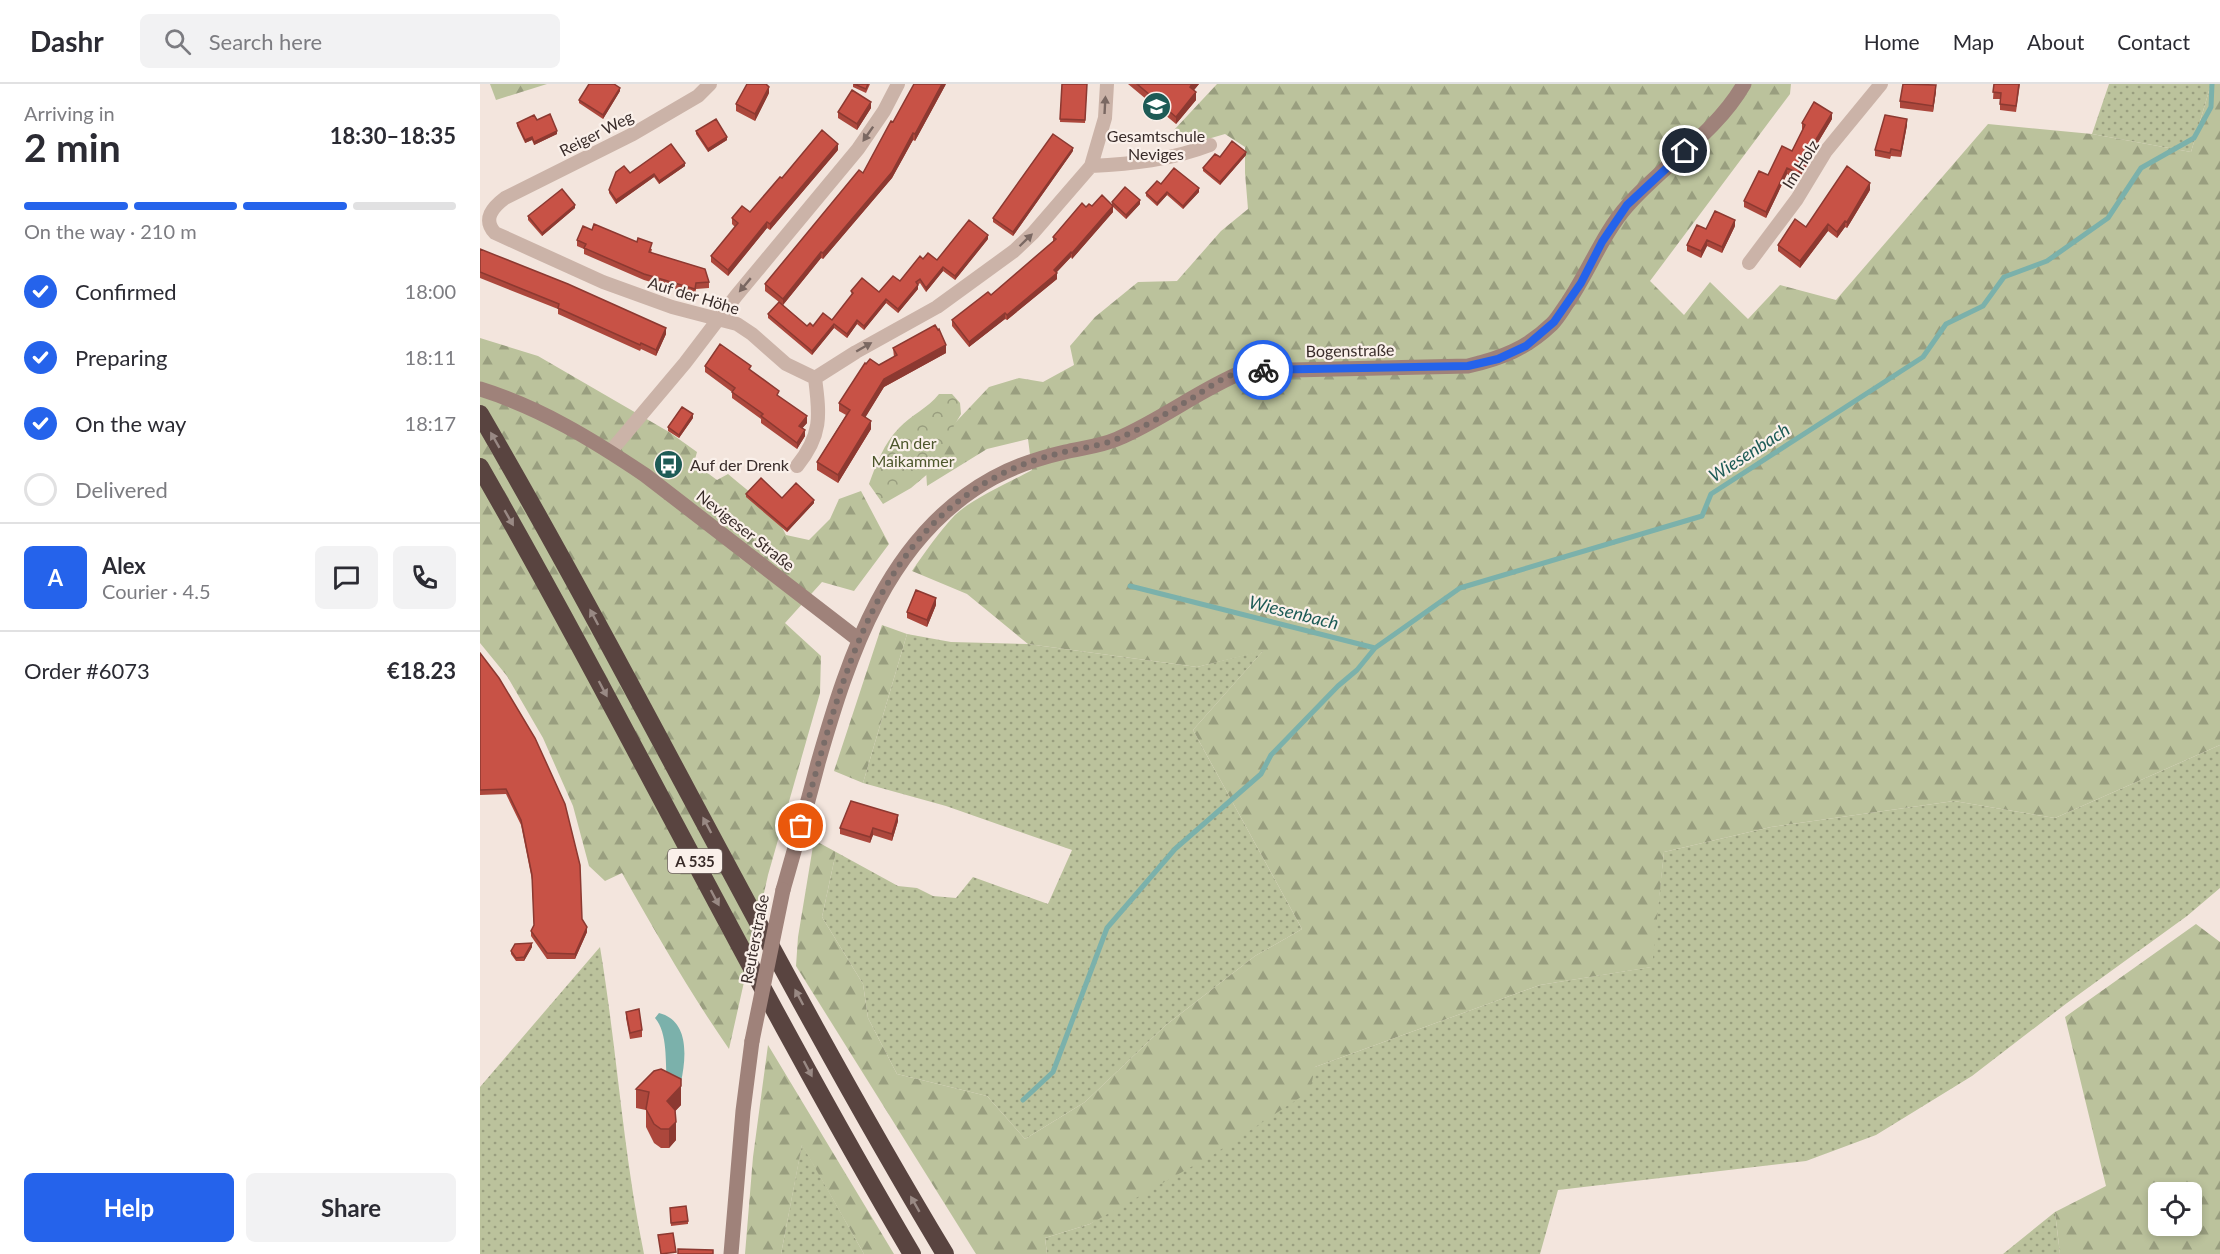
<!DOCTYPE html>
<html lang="en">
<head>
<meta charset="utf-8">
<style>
  body { margin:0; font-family:Lato,sans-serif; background:#f2f2f3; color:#2b2b33; height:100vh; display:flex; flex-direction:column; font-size:22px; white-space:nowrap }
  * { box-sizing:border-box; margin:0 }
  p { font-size:20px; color:#7c7c81 }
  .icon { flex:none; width:33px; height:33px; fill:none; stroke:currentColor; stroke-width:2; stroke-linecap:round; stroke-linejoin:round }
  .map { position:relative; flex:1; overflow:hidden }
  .drawer { display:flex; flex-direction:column; background:#fff; width:480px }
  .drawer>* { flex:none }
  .controls { position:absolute; left:1668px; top:1098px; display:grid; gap:12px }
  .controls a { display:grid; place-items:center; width:54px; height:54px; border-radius:9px; background:#fff; box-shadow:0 3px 9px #0003; font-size:30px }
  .pin { position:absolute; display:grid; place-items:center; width:51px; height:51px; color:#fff; margin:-26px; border:3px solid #fff; border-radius:50%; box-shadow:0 2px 6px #0007 }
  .courier { position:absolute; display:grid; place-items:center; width:60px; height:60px; margin:-30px; border:4px solid #2563eb; border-radius:50%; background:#fff; color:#222; box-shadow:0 2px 8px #0007 }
  .overview em { font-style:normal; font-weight:700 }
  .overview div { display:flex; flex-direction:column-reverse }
  .overview { display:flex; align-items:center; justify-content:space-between; height:102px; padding:0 24px }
  h1 { font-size:39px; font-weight:700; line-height:45px }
  .bar { display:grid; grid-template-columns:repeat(4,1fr); gap:9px 6px; align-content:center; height:72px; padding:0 24px }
  .bar i { height:8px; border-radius:4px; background:#e1e1e2 }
  .bar .active { background:#2563eb }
  .bar p { grid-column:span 4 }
  .line { display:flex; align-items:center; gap:15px; padding:0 24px; border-top:2px solid #e1e1e2 }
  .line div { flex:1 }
  .round { display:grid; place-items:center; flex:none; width:63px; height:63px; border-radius:9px; background:#f2f2f3 }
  ol { padding:0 24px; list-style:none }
  li { display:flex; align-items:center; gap:18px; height:66px }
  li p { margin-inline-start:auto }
  li .icon { padding:6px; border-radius:50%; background:#2563eb; color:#fff; stroke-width:4 }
  li:last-child { color:#7c7c81 }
  li i { width:33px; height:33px; border:3px solid #e1e1e2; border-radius:50% }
  .button { display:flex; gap:12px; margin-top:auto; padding:12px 24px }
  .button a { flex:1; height:69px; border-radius:9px; background:#2563eb; color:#fff; font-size:24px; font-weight:700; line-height:69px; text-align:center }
  .button a+a { background:#f2f2f3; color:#2b2b33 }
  header { display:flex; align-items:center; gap:36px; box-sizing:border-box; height:84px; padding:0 30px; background:#fff; border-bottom:2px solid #e1e1e2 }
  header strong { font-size:28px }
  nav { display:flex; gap:33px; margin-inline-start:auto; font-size:21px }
  .search { width:420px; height:54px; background:#f2f2f3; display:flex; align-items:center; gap:15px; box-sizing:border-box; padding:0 21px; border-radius:9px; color:#7c7c81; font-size:22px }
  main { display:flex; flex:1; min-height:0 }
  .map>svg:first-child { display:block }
</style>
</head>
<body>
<header>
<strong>Dashr</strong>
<div class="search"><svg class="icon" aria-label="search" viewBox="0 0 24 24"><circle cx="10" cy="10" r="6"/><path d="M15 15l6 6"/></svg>Search here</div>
<nav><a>Home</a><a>Map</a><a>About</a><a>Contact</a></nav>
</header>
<main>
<section class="drawer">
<div class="overview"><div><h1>2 min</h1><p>Arriving in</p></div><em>18:30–18:35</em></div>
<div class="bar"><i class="active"></i><i class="active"></i><i class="active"></i><i></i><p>On the way · 210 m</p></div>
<ol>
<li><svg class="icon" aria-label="check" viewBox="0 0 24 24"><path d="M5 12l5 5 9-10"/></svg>Confirmed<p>18:00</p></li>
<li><svg class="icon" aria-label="check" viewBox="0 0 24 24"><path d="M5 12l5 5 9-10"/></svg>Preparing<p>18:11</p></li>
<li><svg class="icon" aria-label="check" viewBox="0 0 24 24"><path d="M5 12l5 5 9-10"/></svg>On the way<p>18:17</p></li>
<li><i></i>Delivered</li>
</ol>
<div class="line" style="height:108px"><b class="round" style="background:#2563eb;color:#fff">A</b><div><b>Alex</b><p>Courier · 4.5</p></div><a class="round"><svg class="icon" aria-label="chat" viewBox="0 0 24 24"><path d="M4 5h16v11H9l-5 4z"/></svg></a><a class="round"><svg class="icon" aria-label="phone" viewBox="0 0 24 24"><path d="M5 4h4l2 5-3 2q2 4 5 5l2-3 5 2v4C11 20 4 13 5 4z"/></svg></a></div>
<div class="line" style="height:78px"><div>Order #6073</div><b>€18.23</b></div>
<div class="button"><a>Help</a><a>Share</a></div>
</section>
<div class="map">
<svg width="1740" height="1170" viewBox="0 0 1740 1170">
  <defs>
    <pattern id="grass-dots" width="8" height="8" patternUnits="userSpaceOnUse" patternTransform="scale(1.5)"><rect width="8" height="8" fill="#bbc29c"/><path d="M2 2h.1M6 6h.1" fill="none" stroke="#999e7f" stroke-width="1.8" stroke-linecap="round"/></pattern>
    <pattern id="forest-firs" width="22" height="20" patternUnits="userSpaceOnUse" patternTransform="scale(1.5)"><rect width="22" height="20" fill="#bbc29c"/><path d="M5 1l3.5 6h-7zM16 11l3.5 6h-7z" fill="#999e7f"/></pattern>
    <pattern id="park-crowns" width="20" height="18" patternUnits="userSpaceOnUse" patternTransform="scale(1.5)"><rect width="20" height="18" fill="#bbc29c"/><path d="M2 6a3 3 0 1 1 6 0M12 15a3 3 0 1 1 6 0" fill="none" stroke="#999e7f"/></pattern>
  </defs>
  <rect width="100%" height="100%" fill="#f3e5dd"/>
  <path fill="url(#grass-dots)" d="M1629 0H1731L1711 68 1612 50Z
    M427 550 471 558 548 560 717 583 784 566 713 646 822 845 775 872 686 941 605 1018 545 1055 507 1012 417 990 388 934 383 900 342 833 356 768 418 802 437 804 453 812 476 814 493 793 568 820 592 766 466 722 383 699Z
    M1740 661V804L1707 832 1587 919 1492 992 1396 1051 1326 1077 1078 1106 1060 1170H567L565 1154 610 1140 835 983 1060 901 1171 883 1184 768 1291 743 1474 717 1575 734Z
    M120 863C137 965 143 1069 164 1170H0V1003Z
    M322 1060 384 1170H301Z
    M1575 1128 1580 1170H1523Z"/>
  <path fill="url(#forest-firs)" fill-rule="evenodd" d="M10 0H67L16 16Z
    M737 0H1311L1310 10 1170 197 1204 231 1230 198 1268 235 1300 201 1356 216 1508 40 1612 50 1711 68 1731 0H1740V661L1575 734 1474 717 1291 743 1184 768 1172 883 1060 901 835 983 830 1007 734 1070 610 1140 565 1154 567 1170H496L316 882 318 853 334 756 356 768 342 833 383 900 388 934 417 990 507 1012 545 1055 605 1018 686 941 775 872 822 845 713 646 783 567 717 583 548 560 487 510 432 487C445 468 459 448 475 431 493 414 530 398 552 386L548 355 507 365 447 402 446 386 474 340 509 303 539 294 563 298 594 281 590 262 615 233 658 198 697 197 741 147 768 125 765 89V63L745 50 721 57H695L694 46Z
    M0 254 58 272 189 348 217 368 214 379 237 396 248 390C269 408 295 426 306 451L329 456 350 435 359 415 381 407 409 460 374 507 342 498 305 539 341 572 340 609 288 791 249 965C210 909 176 849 142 789L125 797 109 782 93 722 63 654 27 592 0 559Z
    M402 541 427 550 383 699 354 687Z
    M1716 840 1740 858V1170H1580L1575 1128 1626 1102 1585 933ZM1678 1108H1712V1142H1678Z
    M288 961 414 1170H384L322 1061 301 1170H265L273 1073Z"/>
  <path fill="url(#park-crowns)" d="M459 310H472L480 319 481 330 465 357 450 388 431 404 403 420 389 400C396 381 404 359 419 344 431 331 448 324 459 310Z"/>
  <path fill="#7bb1ab" d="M179 929C210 937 206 974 201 998L187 997C185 978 188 949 175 934Z"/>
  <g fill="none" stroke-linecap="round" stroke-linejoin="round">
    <path stroke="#7bb1ab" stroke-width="5" d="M650 502 895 564 980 504 1222 432 1231 410 1443 273 1466 240 1503 222 1524 193 1567 177 1628 134 1661 84 1714 54 1731 23 1732 0
      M543 1016 573 988 627 844 695 765 781 690 791 671 858 602 877 586 895 564"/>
    <path stroke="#cbb3a8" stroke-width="14" d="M230 0 218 12 153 50 25 114C13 123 2 135 15 149L123 198 192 223 257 240 272 250 306 280 335 294
      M611 82C652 80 691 76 730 61
      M1269 179 1317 115 1346 67 1401 0
      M335 294 376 268 457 223 534 167 553 149 611 82 625 34 627 0
      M130 368 205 279 256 212 378 65 404 27 418 0
      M317 382C342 351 340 332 335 294"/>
    <path stroke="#9f827a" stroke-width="15" d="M0 305C61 324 113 356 165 391L379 556
      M303 806C315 764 327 721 338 679 369 571 407 452 513 394 535 382 559 374 585 368 602 364 621 362 637 355 682 336 720 305 765 287L988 282C1022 274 1046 265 1072 240 1078 234 1083 225 1088 218 1109 187 1123 149 1148 121 1185 79 1236 49 1264 0
      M251 1170 263 1027 272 957"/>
    <path stroke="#594440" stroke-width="18" d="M0 330C161 607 300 896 465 1170
      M0 383C149 643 280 913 432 1170"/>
    <path stroke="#9f827a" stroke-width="15" d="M272 957 303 806"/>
  </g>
  <path fill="#ac473c" d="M373 0H390L386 9 373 3Z
    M466 0 435 57 433 56 412 94 343 175 341 174 303 221 327 242H333L352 236 372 212 371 207 399 208 420 197 443 175 457 176 508 155 475 196 463 187 446 208 440 199 438 201V205L418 229 406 219 384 246 377 240 367 254 354 244 332 271 288 234V230L299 218 285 207V200L383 89 413 38Z
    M582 0H607L605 39 580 38Z
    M648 0H719L714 6 716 16 696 40Z
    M1514 0H1540L1536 28 1520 26V15H1513Z
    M140 7 123 35 99 19V16Z
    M1456 7 1453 28 1420 24V17Z
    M289 9 275 37 256 27V20Z
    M391 24 377 46 358 34V28Z
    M1352 35 1334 65V70L1318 96 1307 90 1286 134 1264 123V117L1288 91 1312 67 1323 46 1322 45V39Z
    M57 36 77 50 54 61 52 56 45 59 37 42V39Z
    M1427 41 1421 73 1411 72 1410 75 1395 72V66Z
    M216 47 247 56 228 68 216 50Z
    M358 66 290 146 287 144 248 192 231 178V172L255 143 252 140V134L270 128 302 94Z
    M593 67 533 152 513 138V134Z
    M766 71 740 101 723 87V84L740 73Z
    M205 82 179 100 174 93 136 120 129 109V106L150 89Z
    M681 100 719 108 703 125 687 111 677 122 666 112V109Z
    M1390 106 1367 144 1365 143 1357 154 1348 147 1320 184 1298 167V161L1326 143Z
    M632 118 660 120 646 135 633 123V128L592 175 591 173 576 189 577 195 527 236 525 235 489 263 472 242V236L511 211 573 158V153L606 123 632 120Z
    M95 124 62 152 48 136V132Z
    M1255 142 1242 169 1227 162 1221 174 1207 167V161Z
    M112 146 172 165 171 169 229 198V204L216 205 215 211 164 196 104 170V165L97 162V156Z
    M0 165 186 250 176 272 161 265 160 267 78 230V225L0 194Z
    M413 264 466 269 404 303 385 333 391 345 358 399 337 386V378L366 331 359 327V319L386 280 399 281 414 273Z
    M225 282 271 287 327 339 322 344 325 352 317 365 281 339V335L252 314V308L225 288Z
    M213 334 199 354 188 347V343Z
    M266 410 334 419 307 448 266 413Z
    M456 521 447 543 427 534V528Z
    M0 569 107 848 95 875H67L51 852V847L54 842 52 796 41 741 26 710 0 711Z
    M418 737 412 757 393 751 390 759 360 750V744Z
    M52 863 44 877H36L31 870V867Z
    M146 928 162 946V953L150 955 146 934Z
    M156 1005 201 1013V1021L195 1027 196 1056 189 1064H181L174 1059 166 1043V1026L156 1024Z
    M190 1124 208 1137V1140L191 1142Z"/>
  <path fill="#8c3931" d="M462 0H466L435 57V50Z
    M712 0H719L710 11V3Z
    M1456 1V7L1453 28V22Z
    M289 3V9L275 37V30Z
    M140 4V7L123 35V31Z
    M716 8V16L696 40V33Z
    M391 18V24L377 46V40Z
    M1352 29V35L1334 65V70L1318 96V89L1332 62Z
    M1427 35V41L1421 73V67Z
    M77 47V50L54 61V58Z
    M433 49V56L412 94 343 175V169Z
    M52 53V56L45 59V56Z
    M247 53V56L228 68V65Z
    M358 60V66L290 146V140Z
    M593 64V67L533 152V148Z
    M766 68V71L740 101V98Z
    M205 79V82L179 100V97Z
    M1307 84V90L1286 134V128Z
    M174 90V93L136 120V116Z
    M1390 99V106L1367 144V138Z
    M719 104V108L703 125V122Z
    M687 108V111L677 122V119Z
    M660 116V120L646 135V131Z
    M95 121V124L62 152V149Z
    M633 122V128L592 175V169Z
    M1255 136V142L1242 169V163Z
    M1365 137V143L1357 154V148Z
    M287 138V144L248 192V186Z
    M1348 140V147L1320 184V177Z
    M508 151V155L475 196V192Z
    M1227 156V162L1221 174V167Z
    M341 168V174L303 221V215Z
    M591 168V173L574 191 577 189V195L527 236V231L574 186Z
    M463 183V187L446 208V204Z
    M438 201V205L418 229V225Z
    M406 215V219L384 246V242Z
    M525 229V235L489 263V258Z
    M377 236V240L367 254V250Z
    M354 240V244L332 271V267Z
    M186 244V250L176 272V266Z
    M466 261V269L404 303 382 339V331L404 295Z
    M213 330V334L199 354V351Z
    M327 332V339L319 348V342Z
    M391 337V345L358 399V391Z
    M325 346V352L317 365V359Z
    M334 416V419L307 448V445Z
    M456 514V521L447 543V536Z
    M418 731V737L412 757V750Z
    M393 744V751L390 759V753Z
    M107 843V848L95 875V870Z
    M52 859V863L44 877V873Z
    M201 995V1021L187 1036V1017Z
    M196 1038V1056L189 1064V1045Z"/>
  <path fill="#c85246" stroke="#8c3931" stroke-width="1.5" d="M109 0H134L140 4 123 31 99 16Z
    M267 0H286L289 3 275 30 256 20Z
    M374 0H388L386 5Z
    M434 0H462L435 50 433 49 412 88 343 169 341 168 303 215 285 200 379 86 383 89 411 37 413 38Z
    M582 0H607L605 36 580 35Z
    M657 0H712L710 3 716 8 696 33Z
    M1423 0 1456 1 1453 22 1420 17Z
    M1514 0H1539L1536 22 1520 20 1521 9 1513 8Z
    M372 6 391 18 377 40 358 28Z
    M1334 18 1352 29 1332 62 1334 63 1318 89 1307 84 1286 128 1264 117 1279 87 1288 91 1302 62 1312 67 1325 41 1322 39Z
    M70 30 77 47 54 58 52 53 45 56 37 39 54 31 57 36Z
    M1405 31 1427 35 1421 67 1411 65 1410 69 1395 66Z
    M236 35 247 53 228 65 216 47Z
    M342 46 358 60 290 140 287 138 248 186 231 172 258 139 252 134 262 122 270 128 300 93 302 94Z
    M573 50 593 64 533 148 513 134Z
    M752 57 766 68 740 98 723 84 735 70 740 73Z
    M191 60 205 79 179 97 174 90 136 116 129 106 136 88 144 82 150 89Z
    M1367 82 1390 99 1367 138 1365 137 1357 148 1348 140 1320 177 1298 161 1315 135 1326 143Z
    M694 84 719 104 703 122 687 108 677 119 666 109 677 97 681 100Z
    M645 103 660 116 646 131 632 118Z
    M82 105 95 121 62 149 48 132Z
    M622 111 633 122 592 169 591 168 574 186 577 189 527 231 525 229 489 258 472 236 508 208 511 211 576 155 573 153 602 119 606 123 609 120 612 122Z
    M1235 127 1255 136 1242 163 1227 156 1221 167 1207 161 1217 141 1226 145Z
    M489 136 508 151 475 192 463 183 446 204 440 195 436 198 438 201 418 225 406 215 384 242 377 236 367 250 354 240 332 267 288 230 299 218 327 242 330 239 333 242 343 229 352 236 373 209 371 207 382 194 399 208 413 192 420 197 440 172 443 175 448 169 457 176Z
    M114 140 157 158 158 154 172 159 169 168 225 185 229 198 216 199 215 205 164 190 104 164 106 160 97 156 103 142 112 146Z
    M0 165 88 200 186 244 176 266 161 259 160 261 78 224 79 220 0 188Z
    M455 241 458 246 459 245 466 261 404 295 382 331 391 337 358 391 337 378 370 326 359 319 385 279 386 280 390 275 399 281 417 271 413 264Z
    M240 260 271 282 269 285 299 307 297 311 327 332 319 342 325 346 317 359 281 332 283 330 252 308 255 304 225 282Z
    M202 323 213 330 199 351 188 343Z
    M281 394 302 414 316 399 334 416 307 445 266 410Z
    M436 506 456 514 447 536 427 528Z
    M0 569 19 594 55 654 85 720 100 781 102 835 107 843 95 870 67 869 51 847 54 841 52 791 41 736 26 705 0 706Z
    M371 717 418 731 412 750 393 744 390 753 360 744Z
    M52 859 44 873 36 874 31 867 35 860Z
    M159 925 162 946 150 949 146 928Z
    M181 985 201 995V1002L187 1017 195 1026 196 1038 189 1045H181L174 1040 166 1025 169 1008 156 1005 174 987Z
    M206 1122 208 1137 191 1139 190 1124Z
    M193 1149 196 1168 181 1170 178 1151Z
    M198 1165 233 1166V1170H198Z"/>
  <defs><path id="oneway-solid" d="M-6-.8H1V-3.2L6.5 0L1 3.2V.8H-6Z" transform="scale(1.5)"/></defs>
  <g fill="#7a6862">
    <use href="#oneway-solid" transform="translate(625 21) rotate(-87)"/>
    <use href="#oneway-solid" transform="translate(388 50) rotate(125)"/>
    <use href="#oneway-solid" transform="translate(546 156) rotate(-44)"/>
    <use href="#oneway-solid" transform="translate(265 201) rotate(130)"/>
    <use href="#oneway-solid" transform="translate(384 263) rotate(-30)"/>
  </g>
  <g fill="#998984">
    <use href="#oneway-solid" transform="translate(15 356) rotate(-120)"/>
    <use href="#oneway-solid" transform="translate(29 434) rotate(60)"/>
    <use href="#oneway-solid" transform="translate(114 533) rotate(-118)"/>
    <use href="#oneway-solid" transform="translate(123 605) rotate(62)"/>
    <use href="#oneway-solid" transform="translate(227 741) rotate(-118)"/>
    <use href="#oneway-solid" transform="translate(235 814) rotate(62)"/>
    <use href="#oneway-solid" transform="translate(319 913) rotate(-118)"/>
    <use href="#oneway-solid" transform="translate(328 985) rotate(62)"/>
    <use href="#oneway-solid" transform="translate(435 1120) rotate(-120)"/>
  </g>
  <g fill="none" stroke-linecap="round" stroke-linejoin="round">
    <path stroke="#796c68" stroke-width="6" stroke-dasharray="0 10.8" d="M321 742C357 616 387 464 512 395 535 382 559 374 584 368 601 364 621 362 637 355 665 343 691 327 717 311 731 302 748 290 765 287 771 286 777 286 783 286"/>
    <path stroke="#2563eb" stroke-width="8" d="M783 286 988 282 1018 275 1046 262 1074 238 1101 199 1122 158 1147 121 1205 67"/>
  </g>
  <defs>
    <symbol id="school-disc" viewBox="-11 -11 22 22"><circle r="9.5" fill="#1d5b56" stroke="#faf0ea"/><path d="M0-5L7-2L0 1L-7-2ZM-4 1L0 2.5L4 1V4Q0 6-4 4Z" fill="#fff"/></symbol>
    <symbol id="bus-disc" viewBox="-11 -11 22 22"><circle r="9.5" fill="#1d5b56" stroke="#faf0ea"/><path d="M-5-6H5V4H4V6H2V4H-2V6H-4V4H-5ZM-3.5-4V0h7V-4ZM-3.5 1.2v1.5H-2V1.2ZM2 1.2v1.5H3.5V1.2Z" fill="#fff"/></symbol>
  </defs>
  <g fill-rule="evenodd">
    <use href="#school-disc" x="660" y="6" width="33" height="33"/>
    <use href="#bus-disc" x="172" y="364" width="33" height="33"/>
  </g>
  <g text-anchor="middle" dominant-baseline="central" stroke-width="4.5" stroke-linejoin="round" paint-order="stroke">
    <rect fill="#faf0ea" stroke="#726663" stroke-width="1.5" x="188" y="765" width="54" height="24" rx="4.5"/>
    <g font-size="15" font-weight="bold" fill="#382b29">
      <text x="215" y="777">A 535</text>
    </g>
    <g font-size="16" fill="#382b29" stroke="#faf0ea">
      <text transform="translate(116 49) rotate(-27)">Reiger Weg</text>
      <text transform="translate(1320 80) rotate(-58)">Im Holz</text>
      <text transform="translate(214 211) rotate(17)">Auf der Höhe</text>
      <text transform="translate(870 266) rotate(-1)">Bogenstraße</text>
      <text transform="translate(266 446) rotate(38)">Nevigeser Straße</text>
      <text transform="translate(274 855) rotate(-79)">Reuterstraße</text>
    </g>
    <g font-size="16" fill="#382b29" stroke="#faf0ea">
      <text x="676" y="51">Gesamtschule<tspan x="676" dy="18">Neviges</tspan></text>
      <text x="210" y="380" text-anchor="start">Auf der Drenk</text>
    </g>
    <g font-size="16" fill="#4d572c" stroke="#faf0ea">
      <text x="433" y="358">An der<tspan x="433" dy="18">Maikammer</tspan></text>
    </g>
    <g font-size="18" font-style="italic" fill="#1d5b56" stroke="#faf0ea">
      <text transform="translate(1269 368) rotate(-33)">Wiesenbach</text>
      <text transform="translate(814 528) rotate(14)">Wiesenbach</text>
    </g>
  </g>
</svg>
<div class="controls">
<a><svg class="icon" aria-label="locate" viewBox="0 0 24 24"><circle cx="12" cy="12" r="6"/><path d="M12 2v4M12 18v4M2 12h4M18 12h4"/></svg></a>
</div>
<div class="pin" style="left:321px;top:742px;background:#ea580c"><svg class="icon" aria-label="bag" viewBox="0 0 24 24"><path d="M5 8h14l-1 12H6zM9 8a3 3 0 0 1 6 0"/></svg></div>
<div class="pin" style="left:1205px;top:67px;background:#1f2937"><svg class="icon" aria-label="home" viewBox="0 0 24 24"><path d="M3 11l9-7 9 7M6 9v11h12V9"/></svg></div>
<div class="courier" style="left:783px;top:286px"><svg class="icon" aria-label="bike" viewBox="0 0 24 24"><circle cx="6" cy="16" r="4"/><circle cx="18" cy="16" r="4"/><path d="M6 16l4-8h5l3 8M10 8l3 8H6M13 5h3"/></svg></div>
</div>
</main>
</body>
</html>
